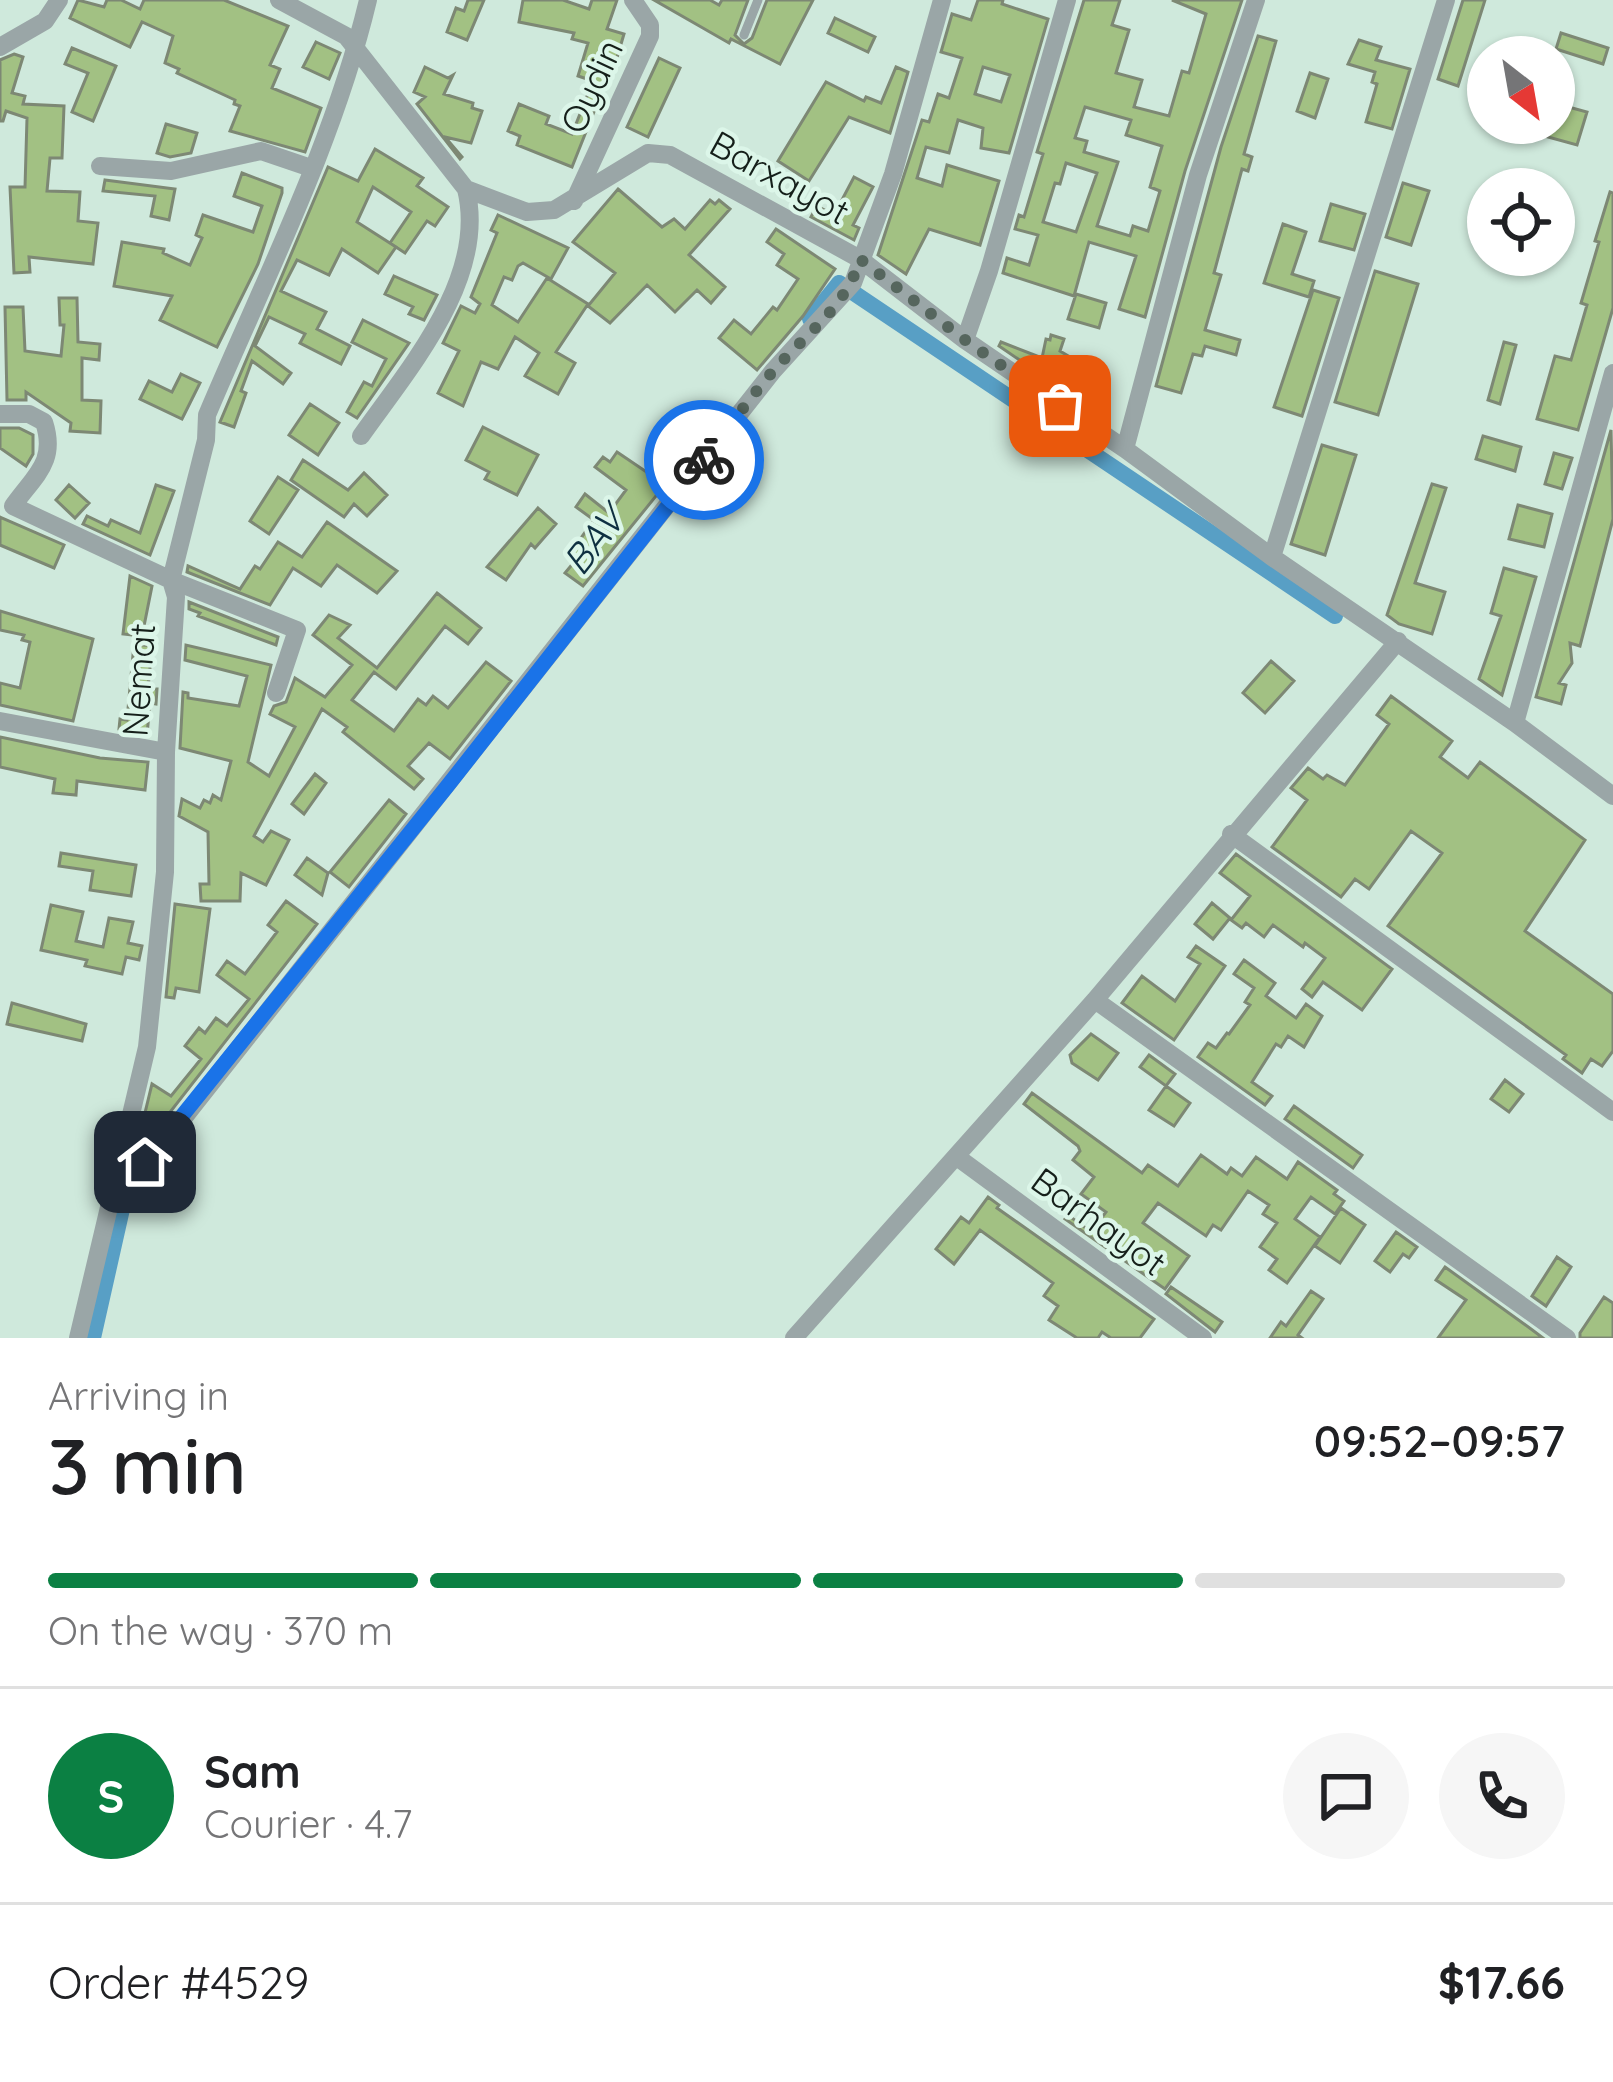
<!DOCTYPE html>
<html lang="en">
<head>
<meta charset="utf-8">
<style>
  body { margin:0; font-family:Quicksand,sans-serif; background:#f6f6f6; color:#202124; height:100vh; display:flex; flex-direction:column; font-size:45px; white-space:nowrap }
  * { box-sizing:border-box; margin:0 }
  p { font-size:39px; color:#757577 }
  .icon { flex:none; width:66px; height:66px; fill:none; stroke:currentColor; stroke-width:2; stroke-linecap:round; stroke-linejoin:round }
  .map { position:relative; height:1338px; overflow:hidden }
  .details { display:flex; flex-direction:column; background:#fff; flex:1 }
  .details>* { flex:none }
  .needle { width:78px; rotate:149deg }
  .buttons { position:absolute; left:1467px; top:36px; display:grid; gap:24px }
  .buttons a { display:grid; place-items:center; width:108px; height:108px; border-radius:50%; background:#fff; box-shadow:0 3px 9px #0004; font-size:60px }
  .pin { position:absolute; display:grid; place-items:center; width:102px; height:102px; color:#fff; margin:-51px; border-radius:24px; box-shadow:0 6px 18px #0006 }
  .courier { position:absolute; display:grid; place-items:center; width:120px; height:120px; margin:-60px; border:9px solid #1a73e8; border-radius:50%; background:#fff; color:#222; box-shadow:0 3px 15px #0007 }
  .summary em { font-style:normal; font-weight:600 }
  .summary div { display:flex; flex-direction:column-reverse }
  .summary { display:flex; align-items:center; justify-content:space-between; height:204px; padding:0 48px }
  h1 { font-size:78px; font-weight:600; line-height:90px }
  .bar { display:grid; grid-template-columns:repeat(4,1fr); gap:18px 12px; align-content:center; height:144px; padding:0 48px }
  .bar i { height:15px; border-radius:9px; background:#e0e0e0 }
  .bar .on { background:#0b8043 }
  .bar p { grid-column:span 4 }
  .line { display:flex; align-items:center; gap:30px; padding:0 48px; border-top:3px solid #e0e0e0 }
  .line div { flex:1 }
  .round { display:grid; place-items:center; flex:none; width:126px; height:126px; border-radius:63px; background:#f6f6f6 }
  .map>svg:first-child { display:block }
</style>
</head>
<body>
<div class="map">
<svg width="1613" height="1338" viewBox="0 0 1613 1338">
  <rect width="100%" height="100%" fill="#cfe9dc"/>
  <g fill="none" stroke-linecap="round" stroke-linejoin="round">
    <path stroke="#589fc5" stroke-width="16" d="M810 319 839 283 1335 616
      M93 1338 129 1178 145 1157"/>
  </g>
  <path fill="#a2c183" stroke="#7d8874" stroke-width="3" fill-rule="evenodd" d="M78 0 104 7 107 0H121L140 9 144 0H224L288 26 270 65 280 69 272 88 321 108 305 152 230 131 240 106 234 104 235 100 177 73 179 69 165 63 173 36 142 22 130 47 70 18Z
    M468 0H484L467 40 447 32 456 8 464 11Z
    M523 0H563L589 9 592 0H617L607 29 624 34 609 85 605 84 572 167 517 145 520 136 508 131 519 104 549 116 546 124 572 134 593 81 578 76 588 43 572 39 574 33 519 22Z
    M654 0H710L719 5 722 0H748L735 35 744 44 752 38 767 0H813L780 64 731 39 729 43Z
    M978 0H1003L1002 4 1048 19 1009 153 981 148 983 128 958 120 949 153 926 147 917 178 942 186 947 165 999 181 980 245 929 229 906 274 878 255 922 120 929 122 938 94 949 98 962 58 941 52 952 14 971 20ZM983 67 1010 75 1001 102 975 94Z
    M1084 0H1120L1112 25 1129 30 1116 73 1142 80 1134 107 1169 116 1182 71 1189 73 1206 14 1172 0H1242L1185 171 1145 317 1119 309 1136 256 1089 242 1074 296 1003 273 1007 258 1029 265 1038 235 1015 229 1019 215 1024 217 1043 154 1037 152ZM1085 107 1131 120 1126 135 1162 146 1150 187 1160 191 1148 231 1133 226 1130 236 1097 226 1118 162 1084 152 1087 141 1075 138ZM1066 163 1097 173 1076 232 1043 222 1055 183 1060 184Z
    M1463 0H1485L1458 86 1438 79Z
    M835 18 875 37 868 52 828 33Z
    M1561 33 1608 48 1603 64 1556 49Z
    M1258 36 1276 41 1244 154 1252 157 1248 171 1242 169 1214 273 1221 275 1205 330 1240 340 1236 355 1205 346 1202 356 1193 354 1181 393 1156 386 1221 147Z
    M1359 40 1381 47 1376 60 1410 69 1392 129 1366 122 1377 84 1372 82 1375 72 1348 64Z
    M316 42 340 53 329 79 303 67Z
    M72 48 116 66 93 121 72 112 88 73 65 64Z
    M14 54 23 57 12 93 25 96 23 104 64 106 62 158H50L47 191 80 192 78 221 98 223 93 264 29 257 30 272 14 273 10 187H25L27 118 6 111 3 121H0V60Z
    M659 58 680 68 648 137 627 127Z
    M425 67 448 78 453 75 444 94 473 103 472 108 482 111 471 143 445 137 462 157 460 159 417 104 425 97 414 92Z
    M896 67 908 72 890 133 849 117 809 181 778 161 826 82 864 101 866 97 881 103Z
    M1310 73 1328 79 1315 118 1297 111Z
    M1554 103 1587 112 1577 145 1512 127 1513 123H1554Z
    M166 124 197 133 191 153 170 157 157 153Z
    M375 149 423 178 417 186 448 207 435 226 427 221 405 253 390 243 411 212 373 187 357 222 396 247 378 273 342 249 329 275 297 260 281 291 326 312 317 329 350 346 341 364 300 343 305 334 269 317 255 346 291 373 283 384 252 361 241 391 246 393 234 427 220 422 328 167 358 181Z
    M242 173 282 188V193L258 264 217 347 160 320 172 296 114 286 122 242 164 249 163 253 190 265 202 238 196 235 203 215 253 232 262 206 234 196Z
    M854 177 873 187 853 225 859 228 854 240 811 217 817 206 834 215Z
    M105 180 175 189 169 220 151 216 155 196 103 191Z
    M1403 183 1429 191 1411 245 1386 237Z
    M618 189 662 227 674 219 685 229 710 200 715 204 719 200 730 209 689 255 725 287 711 303 697 290 675 312 647 285 610 323 588 306 615 273 573 242Z
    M1610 192 1613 193V308L1578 430 1537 419 1555 356 1571 360 1587 305 1581 303 1599 242 1595 241Z
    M1331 204 1365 214 1354 250 1320 241Z
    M498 215 568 248 551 279 523 263 518 266 512 280 504 277 492 305 518 322 547 278 588 304 556 352 575 363 558 394 525 376 539 353 515 337 498 369 481 362 463 406 438 393 459 351 443 343 461 306 475 313 480 304 471 297 497 233 491 230Z
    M1283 224 1306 232 1292 274 1314 281 1309 297 1264 283Z
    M776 229 835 269 803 316 757 370 719 338 734 320 751 334 773 307 777 310 798 279 777 265 784 254 767 242Z
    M1375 271 1418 284 1378 415 1335 402Z
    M394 276 437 295 424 320 409 314 413 307 385 294Z
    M1313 290 1339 298 1302 416 1274 407Z
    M1076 294 1106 303 1099 328 1068 319Z
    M59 298H77L78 342 100 344 99 360 82 358V400L101 401 100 433 70 431 71 423 26 392V400H7L5 307H23L25 351 61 356 64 325H60Z
    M363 320 409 343 357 418 347 412 364 382 372 386 386 359 352 342Z
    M1051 335 1064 339 1060 351 1090 369 1072 396 999 346 1001 342 1042 358 1046 339 1050 340Z
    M1504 342 1516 345 1500 404 1488 400Z
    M181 374 200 383 182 419 140 399 149 381 172 392Z
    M310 404 339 423 318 455 289 435Z
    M483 427 538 455 517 495 485 479 489 472 466 460Z
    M0 428H19L33 435V454L26 466 0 448Z
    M1611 430 1613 519 1580 646 1570 643 1572 663 1559 683 1566 685 1561 704 1536 697Z
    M1483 436 1521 447 1515 471 1476 459Z
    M1322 445 1356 455 1325 555 1291 544Z
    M617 452 648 473 664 453 676 462 656 496 583 586 565 573 575 561 568 556 594 520 576 507 585 494 609 513 626 490 595 467 603 457 610 462Z
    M1554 453 1572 458 1562 489 1545 484Z
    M303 460 348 490 364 473 387 495 367 516 354 504 344 517 291 480Z
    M278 477 298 490 269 534 250 521Z
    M1432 484 1446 488 1415 583 1445 592 1432 634 1399 624 1387 615Z
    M69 485 89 503 75 518 56 500Z
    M156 485 174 491 150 555 83 524 87 516 108 526 111 520 140 533Z
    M1518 505 1552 514 1544 547 1509 539Z
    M538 508 556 524 535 548 531 544 506 580 487 567Z
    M0 517 64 545 54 568 0 545Z
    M327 522 397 571 377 593 337 565 321 586 293 568 270 605 187 572 188 566 240 589 255 566 260 569 278 542 302 557Z
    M1504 568 1536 577 1502 695 1479 679 1501 616 1491 613Z
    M130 576 152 586 142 636 123 634Z
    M437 593 481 628 468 644 445 626 396 689 374 672 352 700 394 731 418 699 426 705 433 696 448 708 486 662 511 681 450 759 429 743 408 766 423 779 414 789 343 732 347 727 322 709 254 836 263 842 271 831 289 840 266 885 241 873 240 901H201L200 884H209L208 832 179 816 182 799 200 808 204 800 210 803 213 795 221 800 231 761 180 748 183 692 188 693V698L239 706 247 676 185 660 186 645 271 665 248 762 269 776 295 727 270 714 274 706 286 702 295 678 325 697 352 665 313 635 329 615 350 625 338 638 377 668Z
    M189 602 278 637 276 645 198 616 200 613 189 609Z
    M0 611 93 639 73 721 0 705V683L20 688 30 642 22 640 24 635 0 630Z
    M134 644 152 646 148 689H157L156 704 150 703 147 735 119 729 120 719 127 720Z
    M1271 661 1294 681 1265 713 1243 693Z
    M1391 696 1452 741 1440 757 1468 778 1480 762 1585 840 1525 931 1613 994V1051L1602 1066 1591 1059 1582 1073 1563 1059 1566 1055 1388 926 1442 853 1411 831 1369 889 1355 879 1341 897 1272 847 1307 800 1291 788 1308 768 1323 779 1327 775 1345 785 1389 724 1377 715Z
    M0 737 100 758 148 762 145 790 77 781 76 795 53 793 55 779 0 767Z
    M315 774 326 783 304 814 292 804Z
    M389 800 406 814 349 887 330 872Z
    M61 853 136 865 131 896 90 890 93 871 59 866Z
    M1236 854 1392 969 1362 1010 1323 982 1312 997 1302 989 1325 958 1305 943 1303 947 1273 925 1264 937 1246 923 1242 928 1231 920 1250 896 1220 873Z
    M307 858 328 873 322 895 295 875Z
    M286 901 317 924 146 1143 136 1150 152 1084 171 1096 201 1059 185 1046 199 1028 205 1033 216 1018 227 1026 249 999 217 975 227 961 245 974 277 932 268 925Z
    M1212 903 1230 918 1213 939 1195 924Z
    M175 904 210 909 199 992 176 988 174 998 166 997Z
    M51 905 83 912 76 941 103 947 109 918 133 922 128 943 142 946 139 960 126 957 122 974 85 966 87 960 41 950Z
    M1196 946 1225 966 1174 1040 1122 1003 1142 976 1175 1001 1200 964 1188 957Z
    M1244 960 1275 983 1266 996 1296 1018 1306 1004 1322 1016 1304 1047 1288 1036 1281 1047 1276 1044 1252 1082 1272 1096 1265 1105 1198 1057 1208 1043 1216 1048 1227 1033 1229 1034 1250 1005 1245 1002 1254 988 1234 974Z
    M12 1003 86 1024 82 1041 7 1024Z
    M1091 1034 1118 1053 1098 1080 1072 1063 1070 1055Z
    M1149 1055 1175 1074 1166 1086 1140 1067Z
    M1505 1080 1523 1094 1509 1112 1491 1099Z
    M1166 1086 1190 1103 1174 1126 1149 1110Z
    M1032 1093 1142 1173 1148 1165 1178 1186 1201 1155 1227 1174 1231 1168 1242 1176 1256 1157 1287 1179 1298 1162 1337 1190 1334 1194 1344 1201 1335 1214 1311 1197 1295 1219 1320 1237 1287 1283 1269 1270 1277 1259 1260 1247 1277 1223 1263 1214 1269 1205 1248 1191 1221 1230 1213 1225 1206 1236 1158 1203 1143 1223 1189 1256 1165 1289 1065 1219 1068 1215 1091 1232 1106 1212 1081 1194 1094 1177 1073 1160 1080 1151 1078 1146 1024 1104Z
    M1294 1106 1362 1155 1353 1168 1285 1119Z
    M988 1197 999 1205 997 1208 1154 1319 1140 1338H1111L1102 1332 1098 1338H1077L1049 1320 1058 1306 1044 1296 1053 1283 980 1230 954 1264 936 1249 961 1217 969 1223Z
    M1341 1208 1365 1225 1340 1263 1315 1246Z
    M1396 1232 1417 1247 1409 1258 1403 1254 1390 1272 1375 1261Z
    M1557 1257 1571 1267 1546 1306 1532 1296Z
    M1445 1267 1531 1329 1543 1338H1438L1466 1300 1436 1280Z
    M1171 1287 1222 1322 1215 1332 1166 1294Z
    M1311 1291 1323 1299 1298 1335 1302 1338H1270L1281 1322 1286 1326Z
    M1604 1297 1613 1303V1338H1580V1333Z"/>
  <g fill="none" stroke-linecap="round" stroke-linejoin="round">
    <path stroke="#9aa6a7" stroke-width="9" d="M744 35 758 0"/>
    <path stroke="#9aa6a7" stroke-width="18" d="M279 0 346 36 466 189 527 212 554 210 648 153 670 155 860 259 965 340 1125 449 1272 557 1515 723 1613 796
      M0 47 45 21 59 0
      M100 166 171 171 261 151 311 168
      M574 201 650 36V25L633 0
      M965 340 989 271 1067 0
      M0 414H29L44 422C57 462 35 475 13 506L171 580 297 630 276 693
      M361 436C409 368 488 278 466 189
      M1125 449 1198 175 1256 0
      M1272 557 1446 0
      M0 721 166 752
      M1515 723 1613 373
      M1231 834 1613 1112
      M1095 1000 1567 1338
      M957 1157 1203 1338
      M117 1167 145 1162 156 1153 773 371 853 283 893 174 942 0
      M78 1338 147 1047 165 872 166 752 176 597 171 580 206 440 207 415C264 280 334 143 368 0
      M794 1338 1095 1000 1398 641"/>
  </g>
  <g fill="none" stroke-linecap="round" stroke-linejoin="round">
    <path stroke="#56665e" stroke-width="12" stroke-dasharray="0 21.6" d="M704 460C727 430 749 399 774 370 805 335 847 306 860 259L965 340 1060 406"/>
    <path stroke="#1a73e8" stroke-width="15" d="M145 1162 449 784 704 460"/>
  </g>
  <g text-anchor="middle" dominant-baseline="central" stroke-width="9" stroke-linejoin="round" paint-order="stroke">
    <g font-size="36" fill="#151f1a" stroke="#dcf6e9">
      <text transform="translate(591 86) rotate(-65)">Oydin</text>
      <text transform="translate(780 177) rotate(29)">Barxayot</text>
      <text transform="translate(138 680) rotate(-86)">Nemat</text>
      <text transform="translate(1099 1221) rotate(36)">Barhayot</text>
    </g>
    <g font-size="39" font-style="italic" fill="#0f3041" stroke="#dcf6e9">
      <text transform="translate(593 540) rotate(-52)">BAV</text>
    </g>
  </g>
</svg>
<div class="buttons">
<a><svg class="needle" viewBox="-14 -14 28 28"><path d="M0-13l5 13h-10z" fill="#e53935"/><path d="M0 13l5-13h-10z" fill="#757577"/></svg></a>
<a><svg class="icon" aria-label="locate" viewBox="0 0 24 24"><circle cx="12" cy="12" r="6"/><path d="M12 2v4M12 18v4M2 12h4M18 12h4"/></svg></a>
</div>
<div class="pin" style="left:1060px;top:406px;background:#ea580c"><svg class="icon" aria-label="bag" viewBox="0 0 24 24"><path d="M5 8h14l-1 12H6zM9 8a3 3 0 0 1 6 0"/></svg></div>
<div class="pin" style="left:145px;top:1162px;background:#1f2937"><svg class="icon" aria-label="home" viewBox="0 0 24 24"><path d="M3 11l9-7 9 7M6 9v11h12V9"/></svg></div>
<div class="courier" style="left:704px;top:460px"><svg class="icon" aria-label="bike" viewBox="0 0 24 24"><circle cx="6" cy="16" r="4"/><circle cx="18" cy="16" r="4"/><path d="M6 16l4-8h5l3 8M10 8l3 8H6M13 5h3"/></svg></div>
</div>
<section class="details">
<div class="summary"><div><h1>3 min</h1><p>Arriving in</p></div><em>09:52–09:57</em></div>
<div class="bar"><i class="on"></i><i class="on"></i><i class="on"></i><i></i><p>On the way · 370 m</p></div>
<div class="line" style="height:216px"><b class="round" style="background:#0b8043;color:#fff">S</b><div><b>Sam</b><p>Courier · 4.7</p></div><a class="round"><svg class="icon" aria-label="chat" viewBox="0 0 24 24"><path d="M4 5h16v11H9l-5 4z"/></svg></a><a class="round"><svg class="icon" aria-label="phone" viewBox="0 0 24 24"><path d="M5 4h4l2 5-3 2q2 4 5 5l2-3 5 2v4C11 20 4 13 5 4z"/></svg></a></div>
<div class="line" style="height:156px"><div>Order #4529</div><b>$17.66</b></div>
</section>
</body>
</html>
